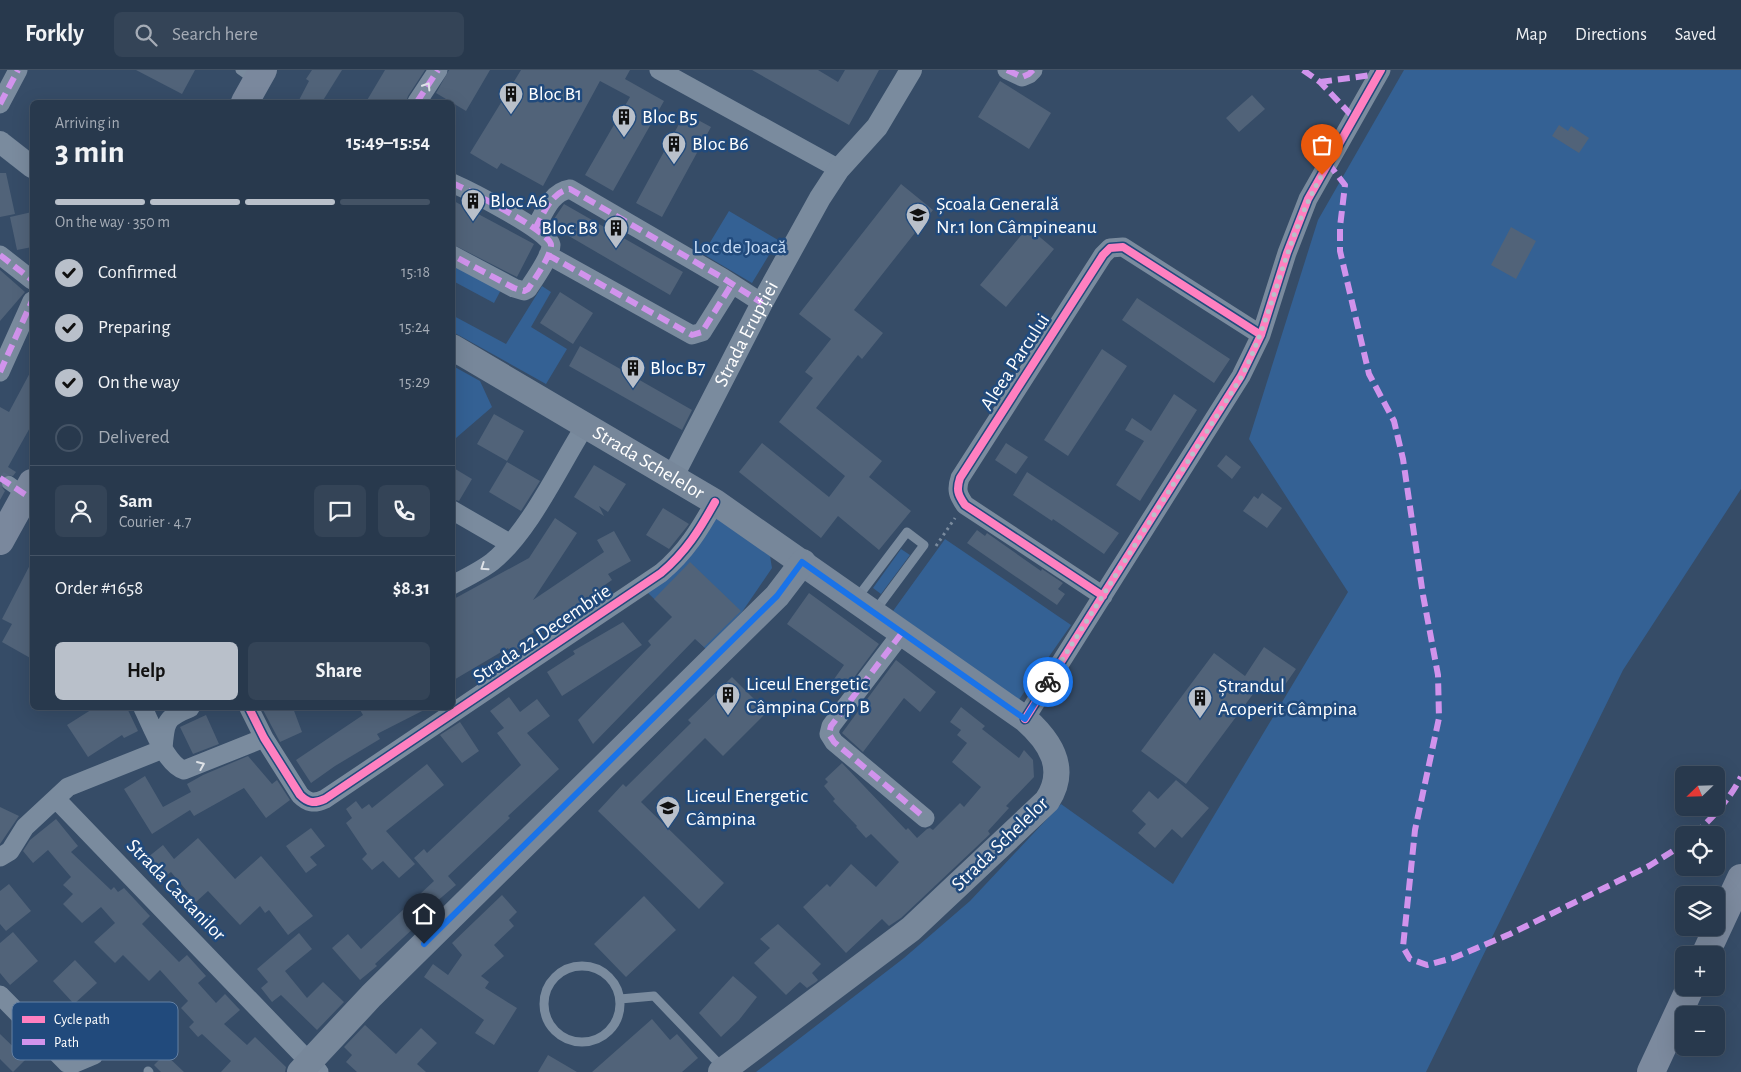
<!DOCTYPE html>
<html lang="en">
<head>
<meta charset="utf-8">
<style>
  body { margin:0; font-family:"Alegreya Sans",sans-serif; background:#344457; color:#f1f3f6; height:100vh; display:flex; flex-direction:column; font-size:19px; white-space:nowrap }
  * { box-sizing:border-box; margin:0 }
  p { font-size:16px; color:#a5acb6 }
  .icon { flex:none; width:28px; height:28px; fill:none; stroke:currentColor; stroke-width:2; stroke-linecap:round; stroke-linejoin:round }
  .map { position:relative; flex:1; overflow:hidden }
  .details { position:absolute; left:30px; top:30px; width:425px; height:610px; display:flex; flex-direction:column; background:#28394d; border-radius:8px; box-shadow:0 5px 20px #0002,0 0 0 1px #445365 }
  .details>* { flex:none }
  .needle { width:32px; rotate:247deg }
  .buttons { position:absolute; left:1675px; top:696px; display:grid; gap:10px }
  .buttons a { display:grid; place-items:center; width:50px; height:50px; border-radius:8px; background:#28394d; box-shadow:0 5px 20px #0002,0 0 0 1px #445365; font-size:25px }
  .pin { position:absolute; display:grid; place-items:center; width:42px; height:42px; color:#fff; margin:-51px -21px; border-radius:50% 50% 50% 0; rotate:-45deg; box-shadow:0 0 5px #0007 }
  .pin .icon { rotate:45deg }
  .courier { position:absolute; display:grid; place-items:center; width:50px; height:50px; margin:-25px; border:4px solid #1a73e8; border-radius:50%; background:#fff; color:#222; box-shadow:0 1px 6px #0007 }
  .overview em { font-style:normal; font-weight:700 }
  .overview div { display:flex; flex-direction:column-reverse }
  .overview { display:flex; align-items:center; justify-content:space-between; height:85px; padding:0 25px }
  h1 { font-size:32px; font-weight:700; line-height:38px }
  .bar { display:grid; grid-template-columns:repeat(4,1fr); gap:8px 5px; align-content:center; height:60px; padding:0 25px }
  .bar i { height:6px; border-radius:4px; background:#445365 }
  .bar .on { background:#b9c0ca }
  .bar p { grid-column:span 4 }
  .line { display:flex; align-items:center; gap:12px; padding:0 25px; border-top:1px solid #445365 }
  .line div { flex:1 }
  .round { display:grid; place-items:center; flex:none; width:52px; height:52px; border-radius:8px; background:#344457 }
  ol { padding:0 25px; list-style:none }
  li { display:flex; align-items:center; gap:15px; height:55px }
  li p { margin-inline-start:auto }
  li .icon { padding:5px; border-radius:50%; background:#b9c0ca; color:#111; stroke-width:4 }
  li:last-child { color:#a5acb6 }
  li i { width:28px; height:28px; border:2px solid #445365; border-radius:50% }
  .primary-button { display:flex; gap:10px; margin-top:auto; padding:10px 25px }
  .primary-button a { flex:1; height:58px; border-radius:8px; background:#b9c0ca; color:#111; font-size:20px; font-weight:700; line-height:58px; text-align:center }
  .primary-button a+a { background:#344457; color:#f1f3f6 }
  header { display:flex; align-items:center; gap:30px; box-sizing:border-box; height:70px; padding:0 25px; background:#28394d; border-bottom:1px solid #445365 }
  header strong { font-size:24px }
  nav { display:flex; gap:28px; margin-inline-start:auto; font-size:18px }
  .search { width:350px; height:45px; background:#344457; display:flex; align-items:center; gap:12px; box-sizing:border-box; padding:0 18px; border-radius:8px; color:#a5acb6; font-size:19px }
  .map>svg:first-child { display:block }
</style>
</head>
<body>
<header>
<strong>Forkly</strong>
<div class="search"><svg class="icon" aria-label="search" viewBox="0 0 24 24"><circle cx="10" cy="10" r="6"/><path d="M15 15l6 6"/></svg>Search here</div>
<nav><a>Map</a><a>Directions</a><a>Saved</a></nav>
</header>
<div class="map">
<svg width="1741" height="1002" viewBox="0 0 1741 1002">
  <rect width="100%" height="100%" fill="#364c67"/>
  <path fill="#346194" d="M1404 0H1741V419L1623 600 1426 1002H756L904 888 970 831 1061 734 1173 814 1348 522 1249 369 1318 150Z
    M729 141 778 170 752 213 703 184Z
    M452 192 502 218 494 233 453 211Z
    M542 216 551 222 531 257 567 279 546 314 453 262 452 245 506 274Z
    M453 296 480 311 492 337 456 368 453 366Z
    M717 444 770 486 772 498 742 542 706 579 648 523Z
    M945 469 1071 555 1018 631 893 541Z
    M901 479 910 485 881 524 873 518Z"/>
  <path fill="#516379" d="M136 0H195L182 24Z
    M312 0H342L322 32H298L309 11 306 9Z
    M385 0H425L408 26 406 32H366Z
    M449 0H490L466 41 436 23Z
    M521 0H630L625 9 664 31 613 121 585 105 630 27 600 11 543 116 501 93 497 99 470 83Z
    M752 0H818L838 12 845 0H879L849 55Z
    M1000 11 1051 43 1029 79 978 47Z
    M1252 25 1265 39 1239 62 1226 48Z
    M685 43 711 57 662 147 636 133Z
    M1559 55 1568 61 1571 56 1589 68 1579 83 1552 66Z
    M0 103H6L15 144 0 147Z
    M901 114 933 140 854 240 883 263 862 289 858 285 816 338 882 391 869 407 911 441 879 480 838 446 821 468 739 402 762 373 829 427 845 406 779 352 813 308 805 302 831 269 799 244Z
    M452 130 534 174 517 207 452 174Z
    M564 134 683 202 670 225 550 155Z
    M32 142V177L17 180 10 147Z
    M1028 157 1054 179 1006 237 980 215Z
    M1511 157 1536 171 1516 209 1491 195Z
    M0 200 25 222 0 251Z
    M560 222 593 243 573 274 540 253Z
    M1137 228 1230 289 1214 313 1122 250Z
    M580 276 692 340 682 360 569 296Z
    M1102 279 1127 296 1068 386 1044 370Z
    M32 299V354L8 397 16 402 13 406 6 405 2 408 1 416 5 421 0 430V337L9 342Z
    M1174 324 1197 340 1140 431 1116 415 1144 371 1125 360 1132 348 1151 361Z
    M494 344 524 361 507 391 477 374Z
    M1006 373 1028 387 1016 404 995 390Z
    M1226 385 1241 397 1232 409 1217 396Z
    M507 392 540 411 521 441 489 422Z
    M594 395 626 414 608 442 599 436 604 446 574 427Z
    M452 397 472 409 459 431 452 429Z
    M1027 402 1119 463 1104 484 1053 449 1052 451 1013 425Z
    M1262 423 1282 438 1267 458 1243 441 1254 426 1258 429Z
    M663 438 689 454 669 479 646 465Z
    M555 448 577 463 533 530 604 482 597 470 614 461 631 491 608 504 612 510 589 526 591 529 519 571 523 577 511 584 508 578 452 611V530L529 488Z
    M977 460 985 466 987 463 1041 501 1042 499 1063 513 1058 519 1065 524 1057 535 967 473Z
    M32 491V589L2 572 12 554 2 549Z
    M690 492 741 541 704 577 695 569 593 674 578 650 651 575 648 571 672 547 654 529Z
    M809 523 879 574 844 621 832 612 844 595 787 554Z
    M623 552 642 575 562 626 547 602 575 584 573 581Z
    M1264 577 1296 599 1282 619 1265 608 1186 714 1141 681 1214 583 1245 606Z
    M896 590 936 622 920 642 904 628 863 682 842 663Z
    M732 607 767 642 723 686 705 668 641 732 724 813 699 839 598 741 623 714 626 717 691 653 688 650Z
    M509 627 520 642 537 629 550 646 527 663 559 699 508 746 510 748 448 806 456 815 429 838 432 841 375 894 377 896 360 910 332 878 348 864 361 879 434 811 414 788 424 779 427 783 521 695 497 663 504 658 490 641Z
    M961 637 985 656 982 659 1019 688 1024 680 1033 690 1034 707 1006 736 1009 738 988 761 990 764 901 848 889 856 882 849 846 883 803 837 827 814 830 817 851 794 876 817 899 792 871 764 866 768 856 757 857 756 833 731 835 729 824 716 828 712 825 709 842 693 906 760 908 758 917 768 927 759 930 758 933 760 960 733 964 737 981 717 952 692 967 673 957 665 961 660 950 652Z
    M94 638H127L138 661 124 668 122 665 88 687 67 655Z
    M262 638H293L302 662 280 672Z
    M359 638H428L377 664 380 669 335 696 311 713 296 690 363 645Z
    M206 645 219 674 193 684 180 657Z
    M460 652 479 681 462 693 440 665Z
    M248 686 272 714 277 710 290 730 266 748 244 718 194 746 190 740 152 764 124 719 145 706 163 737 191 722 187 714 203 705Z
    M427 694 444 715 386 761 415 794 399 808 383 791 372 800 362 789 367 784 346 753 352 748 346 739 356 731 362 739 369 734 372 738Z
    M1176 710 1209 738 1182 768 1172 759 1155 778 1138 763 1146 754 1132 741 1149 721 1158 729Z
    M0 737 19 746 0 774Z
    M56 749 78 776 71 782 111 820 114 817 118 822 124 818 150 846 142 854 179 892 187 885 206 906 198 913 216 933 225 924 240 940 224 954 247 975 255 967 286 997 285 1002H221L231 991 202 964 198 967 189 957 194 952 181 938 188 931 160 900 149 911 123 885 115 893 94 872 115 853 101 837 82 853 63 834 73 824 63 815 71 807 48 780 33 793 23 781 30 770Z
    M311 758 325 776 310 787 317 795 306 803 286 776Z
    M198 768 235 809 261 786 313 846 288 865 269 840 265 843 260 836 240 855 208 821 196 832 171 802 158 812 142 792 163 775 174 789Z
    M9 814 31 841 6 861 0 854V821Z
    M502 825 517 842 509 850 514 856 494 875 504 886 481 906 489 912 485 918 517 938 494 975 475 963 484 950 424 907 433 894 448 905 462 885 452 873Z
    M644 826 676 860 626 907 594 874Z
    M778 854 821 894 812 903 818 910 816 912 807 918 800 912 786 925 754 893 770 878 760 869Z
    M13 862 38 891 10 915 0 903V873Z
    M299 863 312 879 285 901 307 928 323 912 344 932 317 960 281 925 272 932 261 918 268 912 257 899Z
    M75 890 97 913 74 934 53 911Z
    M733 906 757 927 739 950 721 967 699 943Z
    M652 949 670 970 677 964 698 988 682 1002H592Z
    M365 955 396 984 421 958 437 973 417 994 426 1002H357L346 992 352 985 344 977Z
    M0 964 26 989 13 1002 0 989Z
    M165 984 184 1002H161L154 995Z
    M548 985 577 1002H538Z"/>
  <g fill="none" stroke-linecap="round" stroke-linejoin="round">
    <path stroke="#54677e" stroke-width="14" stroke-dasharray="14 7" stroke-linecap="butt" d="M0 408 9 413"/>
    <path stroke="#7a8b9e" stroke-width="3" stroke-dasharray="2.5 4" stroke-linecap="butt" d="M936 476 955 448"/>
    <path stroke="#7a8b9e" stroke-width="9" d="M240 0 254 10
      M857 528 907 462 924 475 875 541
      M544 934a38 38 0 1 1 76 0a38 38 0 1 1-76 0Z
      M620 929 654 926 723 998
      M148 1001 149 1002"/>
    <path stroke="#7a8b9e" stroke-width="14" d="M9 413 26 425"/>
    <path stroke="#7a8b9e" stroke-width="19" d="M659 0 839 99
      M1007 0 1022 7 1029 4 1033 0
      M417 32 438 0
      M0 34 18 0
      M452 113C468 120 551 162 551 175 551 186 534 210 528 219L524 221 514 218 452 185
      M535 159C544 143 551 122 570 119L723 208 762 233
      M0 185 32 210
      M548 185 692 265 702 262 732 214
      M0 302 32 231
      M452 440 509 473
      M452 515C466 508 480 501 492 492 530 461 559 397 585 356
      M1103 526 965 435C958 425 956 420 960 408L1103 185 1110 178 1123 177 1261 265
      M901 564 831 656 829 664 834 672 925 748
      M143 638C151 654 166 695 184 700L264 668
      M249 638 264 668 300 725C308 733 314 734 325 729L661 503C686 482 700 459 715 432
      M1025 649 1241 306 1261 265 1287 183 1308 129 1381 0
      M163 679C165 652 165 648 190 638
      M57 730 319 1002
      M0 787 10 781 25 757 68 717 163 679
      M0 925 67 993H75L94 985"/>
    <g stroke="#7a8b9e" stroke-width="22">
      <path d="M0 72 32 97"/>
      <path id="s1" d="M673 406 762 233 820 128 839 99 877 57 911 0"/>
    </g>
    <g stroke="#77879a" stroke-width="26">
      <path id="s2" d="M452 277 715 432 1025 649C1051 672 1068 699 1047 731L911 859 721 1002"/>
      <path d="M300 1002 371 926 777 526 803 492"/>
    </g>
    <path stroke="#7a889d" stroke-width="28" d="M245 32 263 0
      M0 471 32 413"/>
    <path stroke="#7c8a9e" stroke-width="28" d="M1705 885 1741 808
      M1651 1002 1690 918"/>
    <path stroke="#d193ec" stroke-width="6" stroke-dasharray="12 6" stroke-linecap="butt" d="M1007 0 1022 7 1029 4 1033 0
      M1303 0 1320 12 1354 48
      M1320 12 1379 4
      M417 32 438 0
      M0 34 18 0
      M1328 93 1345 115 1340 157V181L1369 304 1394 351 1403 389 1423 525 1438 605 1439 648 1415 760 1403 877 1410 889 1427 895 1453 888 1510 864 1649 796 1684 774
      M452 113C468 120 551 162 551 175 551 186 534 210 528 219L524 221 514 218 452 185
      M535 159C544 143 551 122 570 119L723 208 762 233
      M0 185 32 210
      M548 185 692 265 702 262 732 214
      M0 302 32 231
      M0 408 26 425
      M901 564 831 656 829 664 834 672 925 748
      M1694 765C1713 747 1729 730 1741 707"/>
    <defs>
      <path id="cycleway" d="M1103 526 965 435C958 425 956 420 960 408L1103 185 1110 178 1123 177 1261 265
        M249 638 264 668 300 725C308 733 314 734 325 729L661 503C686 482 700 459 715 432
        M1025 649 1241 306 1261 265 1287 183 1308 129 1381 0"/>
    </defs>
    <use href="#cycleway" stroke="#214a7c" stroke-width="11"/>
    <use href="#cycleway" stroke="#ff80c0" stroke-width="8"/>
  </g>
  <defs><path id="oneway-chevron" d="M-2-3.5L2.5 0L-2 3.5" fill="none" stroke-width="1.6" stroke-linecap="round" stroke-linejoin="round" transform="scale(1.25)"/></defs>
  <g stroke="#dee2e7">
    <use href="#oneway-chevron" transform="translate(427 16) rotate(-58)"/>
    <use href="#oneway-chevron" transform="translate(484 497) rotate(146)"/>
    <use href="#oneway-chevron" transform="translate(201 695) rotate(-23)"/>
  </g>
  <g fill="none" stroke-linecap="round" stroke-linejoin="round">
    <path stroke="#b9c0ca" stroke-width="5" stroke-dasharray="0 9" d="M1048 612 1242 306C1275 241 1285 168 1322 105"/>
    <path stroke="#1a73e8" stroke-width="6" d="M424 874 777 526 802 492 1025 649 1048 612"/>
  </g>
  <defs>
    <symbol id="building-pin" viewBox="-11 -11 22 30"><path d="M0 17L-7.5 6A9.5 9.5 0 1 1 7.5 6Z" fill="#b9c0ca" stroke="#214a7c"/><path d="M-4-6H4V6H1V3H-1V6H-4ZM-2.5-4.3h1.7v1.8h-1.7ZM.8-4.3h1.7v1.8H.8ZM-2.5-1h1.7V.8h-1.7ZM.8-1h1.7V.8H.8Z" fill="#111"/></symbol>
    <symbol id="school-pin" viewBox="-11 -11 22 30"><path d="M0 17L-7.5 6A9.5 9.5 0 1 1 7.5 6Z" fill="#b9c0ca" stroke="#214a7c"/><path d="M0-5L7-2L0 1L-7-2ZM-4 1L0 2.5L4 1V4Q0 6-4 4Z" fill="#111"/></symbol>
  </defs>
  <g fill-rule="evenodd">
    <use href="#building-pin" x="497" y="10" width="28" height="38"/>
    <use href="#building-pin" x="610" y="33" width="28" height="38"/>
    <use href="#building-pin" x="660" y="60" width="28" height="38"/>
    <use href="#building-pin" x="459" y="117" width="28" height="38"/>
    <use href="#school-pin" x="904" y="131" width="28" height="38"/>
    <use href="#building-pin" x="602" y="144" width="28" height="38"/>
    <use href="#building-pin" x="619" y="284" width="28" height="38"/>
    <use href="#building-pin" x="714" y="611" width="28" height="38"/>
    <use href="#building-pin" x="1186" y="614" width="28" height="38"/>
    <use href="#school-pin" x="654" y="724" width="28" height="38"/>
  </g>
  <g text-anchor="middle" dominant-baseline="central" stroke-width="5" stroke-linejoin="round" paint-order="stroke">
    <g font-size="20" fill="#fff" stroke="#214a7c" text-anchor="start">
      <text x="528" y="24">Bloc B1</text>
      <text x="642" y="47">Bloc B5</text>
      <text x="692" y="74">Bloc B6</text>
      <text x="490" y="131">Bloc A6</text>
      <text x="936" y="134">Școala Generală<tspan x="936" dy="23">Nr.1 Ion Câmpineanu</tspan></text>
      <text x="598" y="158" text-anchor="end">Bloc B8</text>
      <text x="650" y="298">Bloc B7</text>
      <text x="746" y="614">Liceul Energetic<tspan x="746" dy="23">Câmpina Corp B</tspan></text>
      <text x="1218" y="616">Ștrandul<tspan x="1218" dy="23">Acoperit Câmpina</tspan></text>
      <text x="686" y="726">Liceul Energetic<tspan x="686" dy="23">Câmpina</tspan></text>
    </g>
    <g font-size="20" fill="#c7dcf5" stroke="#214a7c">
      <text x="740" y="177">Loc de Joacă</text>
    </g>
    <g font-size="20" fill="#fff" stroke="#214a7c">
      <text stroke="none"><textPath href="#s1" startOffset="160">Strada Erupției</textPath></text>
      <text transform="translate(1015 292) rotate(-57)">Aleea Parcului</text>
      <text stroke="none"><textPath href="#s2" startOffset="228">Strada Schelelor</textPath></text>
      <text transform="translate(542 564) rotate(-34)">Strada 22 Decembrie</text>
      <text transform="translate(1000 774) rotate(-44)">Strada Schelelor</text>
      <text transform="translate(176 820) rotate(46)">Strada Castanilor</text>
    </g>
  </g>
  <rect x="12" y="932" width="166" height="58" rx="8" fill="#214a7c" stroke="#6480a3" stroke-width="1"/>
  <rect x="22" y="946" width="23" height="7" fill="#ff80c0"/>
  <rect x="22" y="969" width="23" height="6" fill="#d193ec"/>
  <g font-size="14" fill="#fff">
    <text x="54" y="954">Cycle path</text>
    <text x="54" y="977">Path</text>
  </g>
</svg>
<div class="buttons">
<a><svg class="needle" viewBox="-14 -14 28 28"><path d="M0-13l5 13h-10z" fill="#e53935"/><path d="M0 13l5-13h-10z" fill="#a5acb6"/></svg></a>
<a><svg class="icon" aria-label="locate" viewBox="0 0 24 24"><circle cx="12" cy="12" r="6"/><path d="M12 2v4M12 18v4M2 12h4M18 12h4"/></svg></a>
<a><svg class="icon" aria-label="layers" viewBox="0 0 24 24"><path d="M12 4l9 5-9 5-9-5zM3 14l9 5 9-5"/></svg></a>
<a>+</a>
<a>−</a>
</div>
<div class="pin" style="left:1322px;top:105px;background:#ea580c"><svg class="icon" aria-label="bag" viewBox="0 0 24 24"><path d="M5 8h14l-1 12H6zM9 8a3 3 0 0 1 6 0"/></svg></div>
<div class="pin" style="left:424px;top:874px;background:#1f2937"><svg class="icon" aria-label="home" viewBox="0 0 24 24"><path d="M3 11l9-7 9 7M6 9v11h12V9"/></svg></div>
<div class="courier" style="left:1048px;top:612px"><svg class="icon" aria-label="bike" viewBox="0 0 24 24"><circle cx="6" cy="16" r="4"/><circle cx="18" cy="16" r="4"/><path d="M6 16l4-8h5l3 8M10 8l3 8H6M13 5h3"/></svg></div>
<section class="details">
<div class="overview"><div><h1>3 min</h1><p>Arriving in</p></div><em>15:49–15:54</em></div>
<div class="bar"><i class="on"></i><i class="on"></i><i class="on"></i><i></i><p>On the way · 350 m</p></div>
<ol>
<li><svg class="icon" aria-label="check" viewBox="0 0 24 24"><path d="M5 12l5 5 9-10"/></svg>Confirmed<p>15:18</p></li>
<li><svg class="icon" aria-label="check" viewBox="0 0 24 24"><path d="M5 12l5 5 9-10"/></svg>Preparing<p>15:24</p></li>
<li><svg class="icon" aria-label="check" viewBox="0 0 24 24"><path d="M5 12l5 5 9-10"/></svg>On the way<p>15:29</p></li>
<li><i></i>Delivered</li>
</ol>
<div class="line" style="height:90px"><a class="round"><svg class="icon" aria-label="person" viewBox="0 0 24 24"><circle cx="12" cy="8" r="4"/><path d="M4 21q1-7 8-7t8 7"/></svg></a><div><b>Sam</b><p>Courier · 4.7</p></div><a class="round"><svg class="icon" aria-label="chat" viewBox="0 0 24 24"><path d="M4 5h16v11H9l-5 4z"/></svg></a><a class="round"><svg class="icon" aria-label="phone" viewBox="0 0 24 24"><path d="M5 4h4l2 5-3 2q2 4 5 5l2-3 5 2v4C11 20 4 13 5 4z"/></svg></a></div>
<div class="line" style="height:65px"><div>Order #1658</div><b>$8.31</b></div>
<div class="primary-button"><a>Help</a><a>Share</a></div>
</section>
</div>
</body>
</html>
